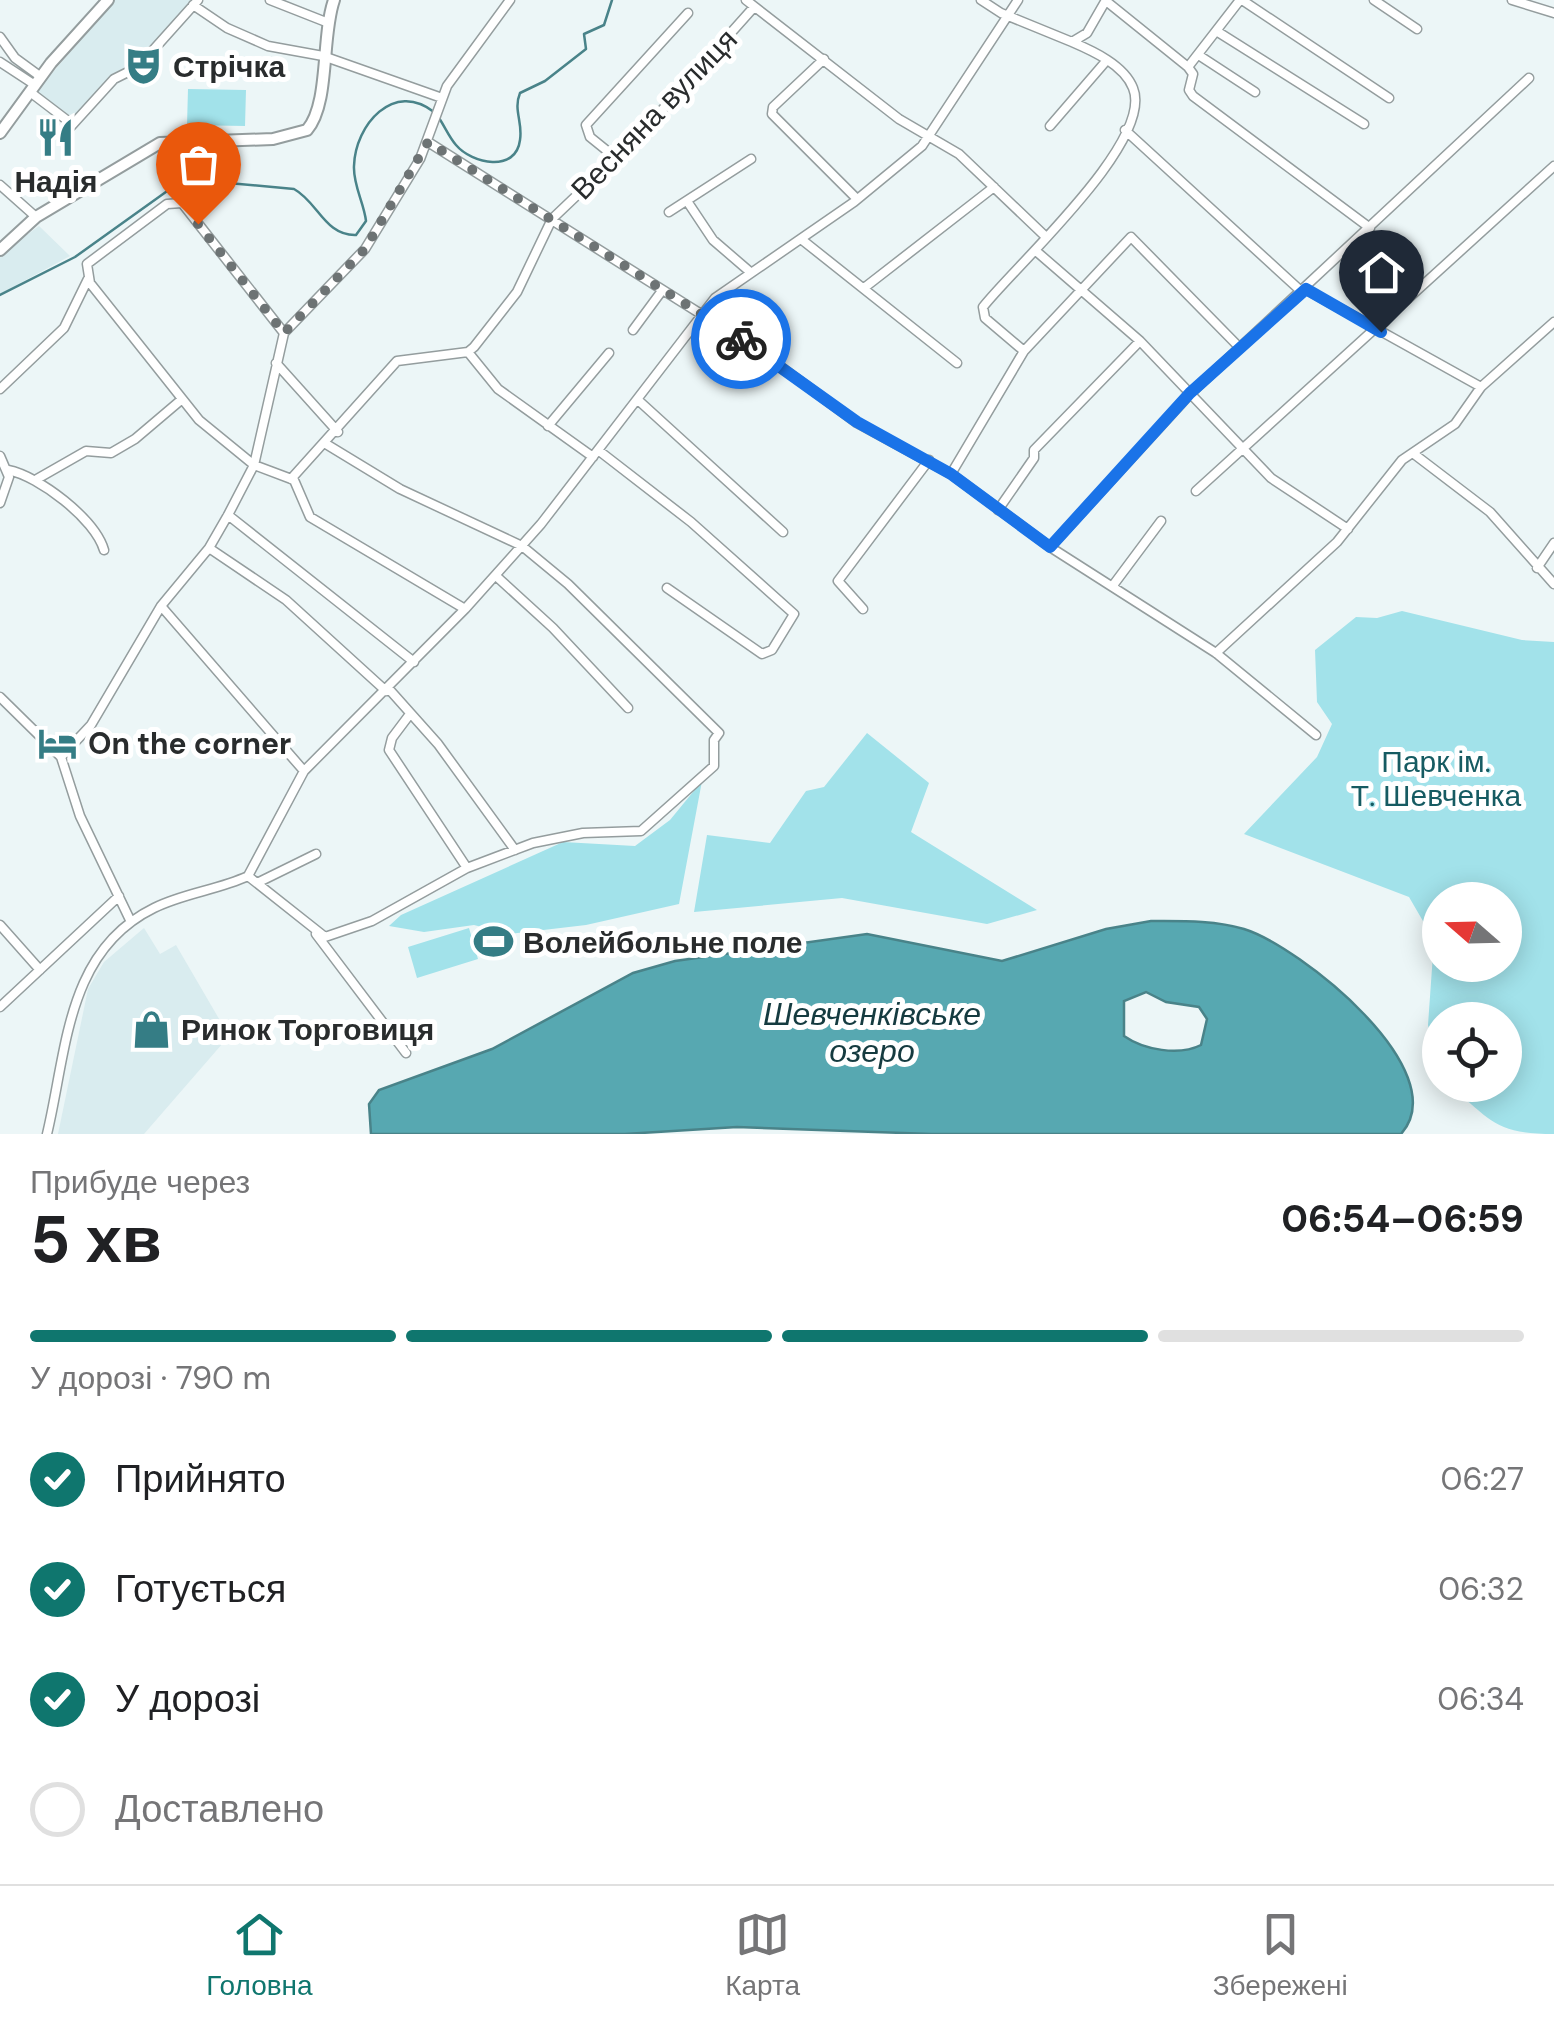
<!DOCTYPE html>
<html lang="uk">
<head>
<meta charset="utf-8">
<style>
  body { margin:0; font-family:"DM Sans",sans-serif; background:#f6f6f6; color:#202124; height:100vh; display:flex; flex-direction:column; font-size:38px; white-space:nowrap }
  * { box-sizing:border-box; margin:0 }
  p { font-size:32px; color:#757577 }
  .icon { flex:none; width:55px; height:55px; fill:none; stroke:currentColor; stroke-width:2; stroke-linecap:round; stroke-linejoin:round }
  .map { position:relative; height:1134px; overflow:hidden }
  .details { display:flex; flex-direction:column; background:#fff; flex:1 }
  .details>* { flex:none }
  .needle { width:65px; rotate:290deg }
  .tools { position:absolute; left:1422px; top:882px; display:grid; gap:20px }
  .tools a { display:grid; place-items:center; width:100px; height:100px; border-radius:50%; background:#fff; box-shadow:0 5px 25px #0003; font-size:50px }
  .pin { position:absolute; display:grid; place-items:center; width:85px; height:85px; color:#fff; margin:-102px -42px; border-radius:50% 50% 50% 0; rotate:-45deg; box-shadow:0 0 10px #0007 }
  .pin .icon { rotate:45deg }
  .courier { position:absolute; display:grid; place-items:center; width:100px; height:100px; margin:-50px; border:8px solid #1a73e8; border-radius:50%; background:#fff; color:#222; box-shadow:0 2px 12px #0007 }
  .head em { font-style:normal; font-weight:700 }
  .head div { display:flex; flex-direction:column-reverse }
  .head { display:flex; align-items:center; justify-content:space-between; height:170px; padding:0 30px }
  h1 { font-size:65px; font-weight:700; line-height:75px }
  .bar { display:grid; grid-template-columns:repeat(4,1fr); gap:15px 10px; align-content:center; height:120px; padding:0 30px }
  .bar i { height:12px; border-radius:8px; background:#e0e0e0 }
  .bar .on { background:#0f766e }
  .bar p { grid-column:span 4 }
  ol { padding:0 30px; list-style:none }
  li { display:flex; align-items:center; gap:30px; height:110px }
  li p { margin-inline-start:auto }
  li .icon { padding:10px; border-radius:50%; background:#0f766e; color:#fff; stroke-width:4 }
  li:last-child { color:#757577 }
  li i { width:55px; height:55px; border:5px solid #e0e0e0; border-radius:50% }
  .menu { display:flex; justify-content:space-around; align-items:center; height:140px; border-top:2px solid #e0e0e0; background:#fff; font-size:28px; color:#757577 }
  .menu a { display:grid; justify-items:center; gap:5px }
  .menu .on { color:#0f766e }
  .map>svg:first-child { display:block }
</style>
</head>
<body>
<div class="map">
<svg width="1554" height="1134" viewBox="0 0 1554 1134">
  <rect width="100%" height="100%" fill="#ecf6f7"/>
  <path fill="#d9ecef" d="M115 0H197L136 68 109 77 74 119 35 93Z
    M39 226 70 256 0 294V254Z
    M144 928 160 954 176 945 229 1036 144 1134H58L88 989 104 962Z"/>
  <path fill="#a2e2ea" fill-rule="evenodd" d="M188 89 246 90 245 126 187 125Z
    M1402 611 1522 640 1554 642V1134C1492 1134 1492 1119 1448 1085H1505V1020H1440V1077L1428 1025 1434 940 1409 897 1244 834 1317 757 1332 724 1317 702 1315 650 1356 617 1377 618ZM1440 900H1505V965H1440Z
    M867 733 929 783 911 832 1037 910 987 924 842 898 694 912 707 835 770 843 806 791 824 787Z
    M702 781 679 904 586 925 509 934 474 925 424 932 389 926 401 915 563 842 635 846 670 820Z
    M469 928 478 959 417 978 408 947Z"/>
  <path fill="#57a8b1" stroke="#498389" stroke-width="2.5" fill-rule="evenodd" d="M1151 921C1181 921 1215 920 1244 929 1299 946 1457 1071 1401 1134H931L737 1127 625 1134H371L369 1104 379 1090 492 1049 633 973 675 961 867 934 1002 961 1106 929ZM1146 992 1166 1002 1199 1007 1207 1019 1201 1045C1179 1056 1144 1050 1124 1036V1001Z"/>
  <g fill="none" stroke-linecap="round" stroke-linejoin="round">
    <path stroke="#498389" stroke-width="2.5" d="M439 118C445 127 449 137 456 145 472 164 516 173 520 140 523 122 513 110 520 93L545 81 586 49 584 34 604 25 612 0
      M0 295 75 257 184 179 294 189C318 202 325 236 356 235L366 221C364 203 353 185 354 166 355 125 394 80 434 112"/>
    <defs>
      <path id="minor" d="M270 0 326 22
        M746 0 899 119 959 154 1046 237
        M981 0 1001 13 1072 42
        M1242 0 1389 98
        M1374 0 1417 29
        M1512 0 1554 13
        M1106 1 1188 67
        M193 5 227 28 268 46 323 56 442 98
        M1218 32 1364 124
        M0 37 15 58 41 77
        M1200 56 1255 92
        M824 59 773 107 772 114 857 199
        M0 62 35 85
        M1188 67 1193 74 1189 90 1193 96 1370 228
        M1188 67 1240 0
        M30 92 72 124
        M1050 126 1107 60
        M1125 130 1302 292
        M64 134 114 79 138 67 198 0
        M428 142 758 350 857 423 951 474 1050 547 1216 653 1316 735
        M616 158 590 137 586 125 688 13
        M0 185 36 217
        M687 201 713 240 749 271
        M669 212 751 159
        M801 239 957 363
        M1036 251 1140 341 1271 478 1348 529
        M864 288 994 187
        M1305 289 1481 387
        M633 330 661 292
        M284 333 182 203 167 204 87 264 90 283 199 420 254 465 294 480 310 517 465 609
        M1024 351 1131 237 1240 348
        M468 352 498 389 593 457
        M276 363 338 432
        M0 389 64 328 88 279
        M638 400 783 532
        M548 426 609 353
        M598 450 691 522 794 614 772 650 762 654 667 588
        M1414 454 1490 512 1554 584
        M0 456 9 477 0 503
        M8 470C39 476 95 519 104 550
        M951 474 1024 351 985 318 983 307C1014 267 1155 141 1133 88 1124 65 1093 51 1072 42L1087 33 1106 0
        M37 479 86 451 111 453 135 439 181 400
        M291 479 397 361 468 352 474 347 517 292 552 219 637 138 754 7
        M1196 491 1554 166
        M998 510 1034 458V450L1140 341
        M228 515 414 662
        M1050 547 1191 393 1529 78
        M209 548 286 600 386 691
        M1537 568 1554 543
        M496 576 553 628 628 708
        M1114 584 1161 521
        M161 606 304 771
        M863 609 838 581 929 460
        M1216 653 1337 542 1402 460 1455 424 1481 387 1554 322
        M388 688 438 744 515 850
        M0 697 61 757 80 816 131 922
        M410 714 392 738 389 750 467 868
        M61 757 91 725 161 606 209 548 228 515 254 465 284 333 365 249 420 159 447 86 510 0
        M248 876 304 771 465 609 541 524 715 298 854 202 922 146 1018 0
        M248 876 325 937 372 921 467 868 533 843 583 833 641 831 714 766V740L719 733 568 584 522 546 400 489 326 444
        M257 883 316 854
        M0 925 40 970
        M316 934 406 1053
        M0 1007 119 896
        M47 1134C67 1051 66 951 154 908 184 893 218 890 248 876"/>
      <path id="major" d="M0 133 51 63 108 0
        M0 250 36 217 160 143 273 139 307 130C330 103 321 37 334 0"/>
    </defs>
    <use href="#minor" stroke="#949d9e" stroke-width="11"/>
    <use href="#major" stroke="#949d9e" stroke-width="14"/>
    <use href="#minor" stroke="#fff" stroke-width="8"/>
    <use href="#major" stroke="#fff" stroke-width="10"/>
  </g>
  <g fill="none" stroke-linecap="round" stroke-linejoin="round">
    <path stroke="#6d7374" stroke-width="10" stroke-dasharray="0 18" d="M198 224 284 333 365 249 428 142 741 339"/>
    <path stroke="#1a73e8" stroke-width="12" d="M741 339 857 422 951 474 1050 547 1190 393 1306 289 1381 332"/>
  </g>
  <defs>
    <symbol id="theatre-bare" viewBox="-9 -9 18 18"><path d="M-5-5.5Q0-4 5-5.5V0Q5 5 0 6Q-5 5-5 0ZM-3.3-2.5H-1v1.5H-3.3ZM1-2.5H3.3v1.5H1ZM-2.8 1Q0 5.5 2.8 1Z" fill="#357d85" stroke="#fff" stroke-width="2.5" paint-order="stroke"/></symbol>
    <symbol id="restaurant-bare" viewBox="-9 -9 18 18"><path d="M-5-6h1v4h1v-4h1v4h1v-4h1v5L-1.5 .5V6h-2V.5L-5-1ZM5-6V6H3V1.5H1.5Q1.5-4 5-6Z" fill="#357d85" stroke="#fff" stroke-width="2.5" paint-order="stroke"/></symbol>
    <symbol id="hotel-bare" viewBox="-9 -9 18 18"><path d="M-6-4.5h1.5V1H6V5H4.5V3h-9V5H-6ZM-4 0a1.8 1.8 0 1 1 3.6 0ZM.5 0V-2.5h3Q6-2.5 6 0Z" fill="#357d85" stroke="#fff" stroke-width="2.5" paint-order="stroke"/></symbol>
    <symbol id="stadium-bare" viewBox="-9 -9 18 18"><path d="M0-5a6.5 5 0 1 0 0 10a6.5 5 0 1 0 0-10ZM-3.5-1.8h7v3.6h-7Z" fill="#357d85" stroke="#fff" stroke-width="2.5" paint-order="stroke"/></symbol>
    <symbol id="shop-bare" viewBox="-9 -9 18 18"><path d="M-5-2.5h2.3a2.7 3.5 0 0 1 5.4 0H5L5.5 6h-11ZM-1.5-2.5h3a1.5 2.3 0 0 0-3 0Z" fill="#357d85" stroke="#fff" stroke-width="2.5" paint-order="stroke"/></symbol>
  </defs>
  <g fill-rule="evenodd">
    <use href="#theatre-bare" x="116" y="38" width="55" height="55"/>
    <use href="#restaurant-bare" x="28" y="110" width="55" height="55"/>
    <use href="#hotel-bare" x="30" y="716" width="55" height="55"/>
    <use href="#stadium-bare" x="466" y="914" width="55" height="55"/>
    <use href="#shop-bare" x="124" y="1002" width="55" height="55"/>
  </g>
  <g text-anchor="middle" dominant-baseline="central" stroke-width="10" stroke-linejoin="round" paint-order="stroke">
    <g font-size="30" font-weight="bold" fill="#292c2d" stroke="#fff" text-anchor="start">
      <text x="173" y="66">Стрічка</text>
      <text x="56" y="181" text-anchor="middle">Надія</text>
      <text x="88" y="743">On the corner</text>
      <text x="523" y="942">Волейбольне поле</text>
      <text x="181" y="1029">Ринок Торговиця</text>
    </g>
    <g font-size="30" fill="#292c2d" stroke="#fff">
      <text transform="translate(654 114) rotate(-46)">Весняна вулиця</text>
    </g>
    <g font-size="30" fill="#165b62" stroke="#fff">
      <text x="1436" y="761">Парк ім.<tspan x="1436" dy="34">Т. Шевченка</tspan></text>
    </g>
    <g font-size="32" font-style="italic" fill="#153b40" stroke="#fff">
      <text x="872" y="1014">Шевченківське<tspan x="872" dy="37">озеро</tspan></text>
    </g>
  </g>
</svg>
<div class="tools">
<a><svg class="needle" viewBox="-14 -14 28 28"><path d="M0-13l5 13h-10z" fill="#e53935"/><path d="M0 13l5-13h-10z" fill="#757577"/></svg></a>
<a><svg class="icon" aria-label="locate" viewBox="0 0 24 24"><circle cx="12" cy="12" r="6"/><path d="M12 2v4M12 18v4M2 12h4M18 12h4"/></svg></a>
</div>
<div class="pin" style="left:198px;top:224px;background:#ea580c"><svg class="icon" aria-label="bag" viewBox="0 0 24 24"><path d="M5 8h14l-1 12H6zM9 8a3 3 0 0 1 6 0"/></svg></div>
<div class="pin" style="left:1381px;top:332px;background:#1f2937"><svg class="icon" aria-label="home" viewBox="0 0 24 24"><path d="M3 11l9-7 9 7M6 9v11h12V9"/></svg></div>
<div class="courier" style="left:741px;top:339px"><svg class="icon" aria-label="bike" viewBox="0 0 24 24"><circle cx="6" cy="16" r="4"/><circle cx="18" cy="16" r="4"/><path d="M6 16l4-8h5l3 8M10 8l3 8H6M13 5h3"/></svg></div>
</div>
<section class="details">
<div class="head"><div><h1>5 хв</h1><p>Прибуде через</p></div><em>06:54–06:59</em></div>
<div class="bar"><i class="on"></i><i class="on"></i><i class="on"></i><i></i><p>У дорозі · 790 m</p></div>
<ol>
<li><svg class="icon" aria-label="check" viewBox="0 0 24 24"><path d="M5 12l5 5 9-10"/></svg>Прийнято<p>06:27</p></li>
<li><svg class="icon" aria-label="check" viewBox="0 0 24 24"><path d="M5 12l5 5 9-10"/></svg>Готується<p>06:32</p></li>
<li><svg class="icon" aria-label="check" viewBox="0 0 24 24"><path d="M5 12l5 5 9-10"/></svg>У дорозі<p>06:34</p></li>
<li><i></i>Доставлено</li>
</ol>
</section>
<nav class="menu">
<a class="on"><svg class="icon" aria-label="home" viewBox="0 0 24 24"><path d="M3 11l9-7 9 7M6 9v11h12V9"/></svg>Головна</a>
<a><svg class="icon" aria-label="map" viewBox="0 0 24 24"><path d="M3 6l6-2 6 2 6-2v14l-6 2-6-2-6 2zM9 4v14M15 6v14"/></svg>Карта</a>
<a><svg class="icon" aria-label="saved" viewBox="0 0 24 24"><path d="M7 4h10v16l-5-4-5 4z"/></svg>Збережені</a>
</nav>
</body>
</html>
